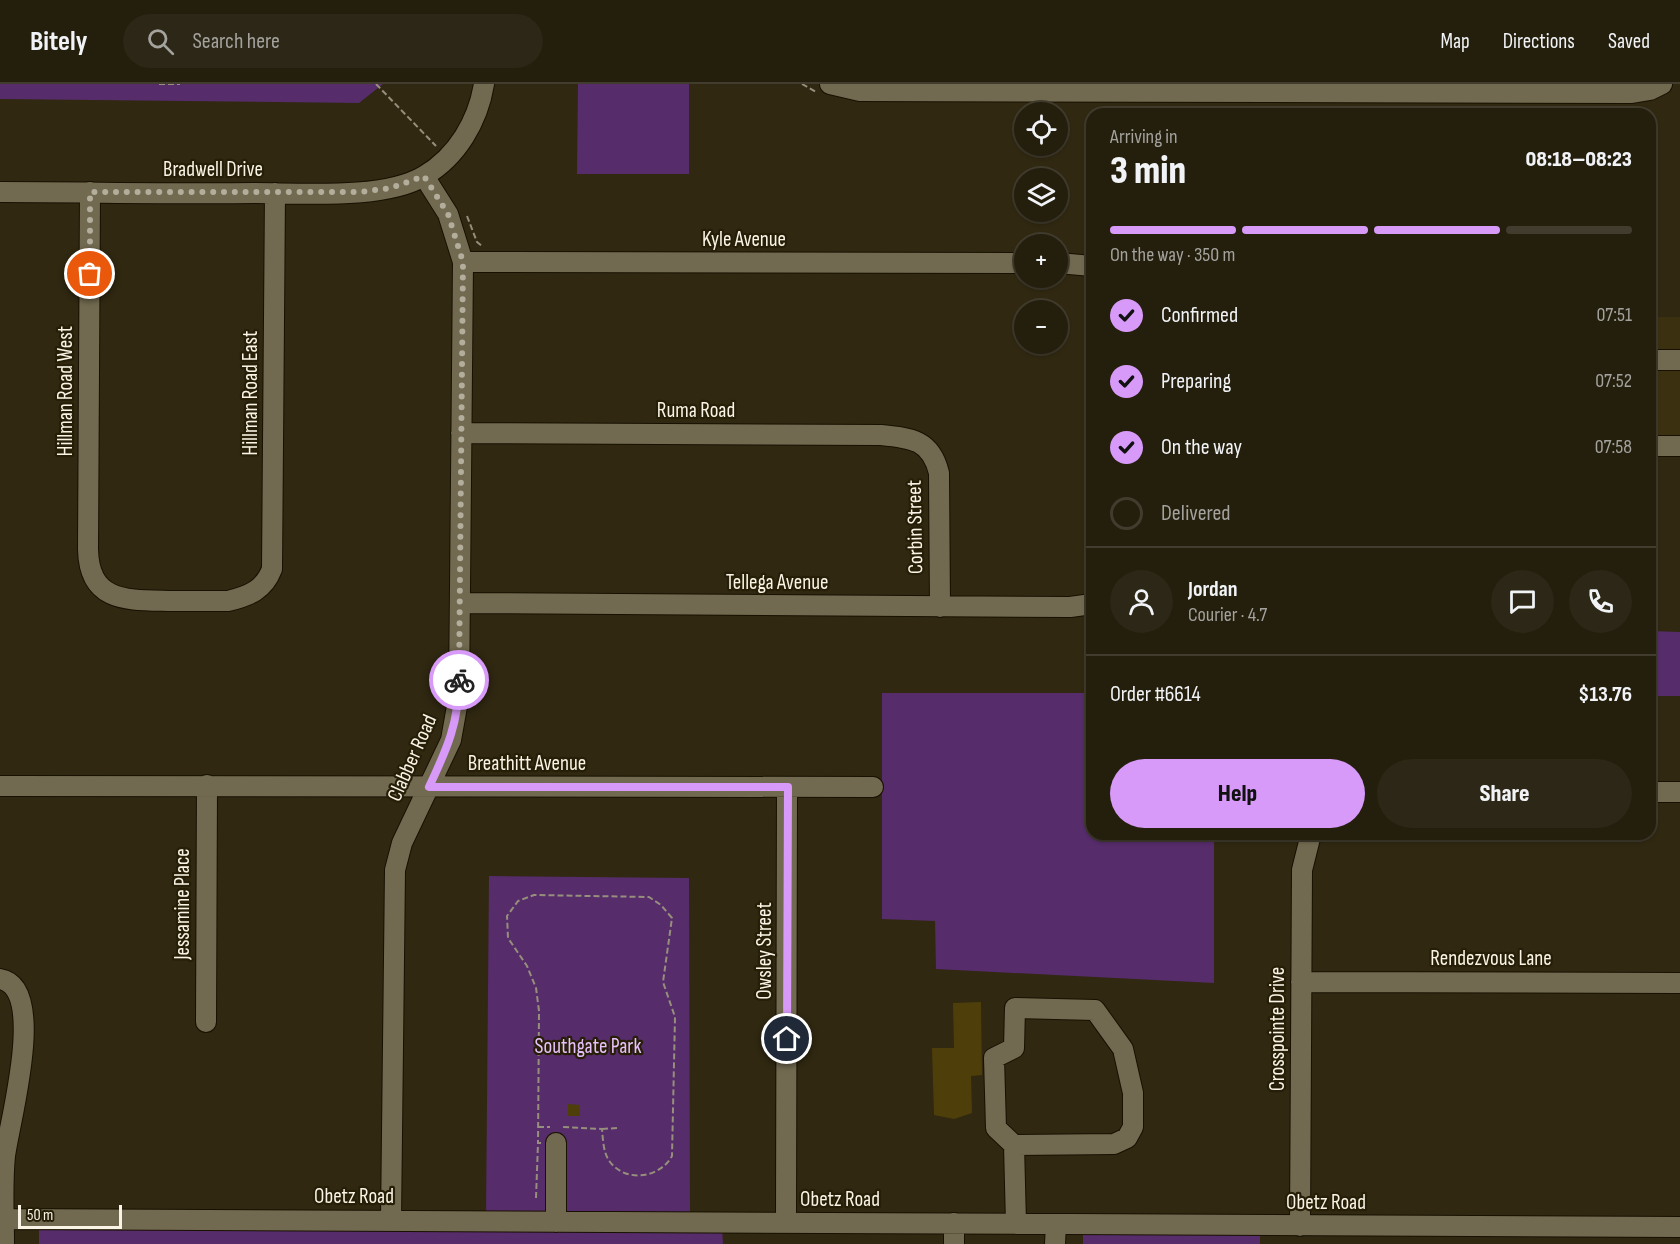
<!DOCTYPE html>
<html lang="en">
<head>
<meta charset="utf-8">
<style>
  body { margin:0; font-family:"Sofia Sans Condensed",sans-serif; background:#2c2716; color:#f1f3f6; height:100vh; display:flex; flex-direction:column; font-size:22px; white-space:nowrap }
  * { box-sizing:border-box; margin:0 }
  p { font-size:20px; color:#a3a29d }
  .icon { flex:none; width:33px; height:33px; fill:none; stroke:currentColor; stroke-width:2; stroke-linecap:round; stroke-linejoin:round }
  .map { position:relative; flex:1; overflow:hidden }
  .side { position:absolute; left:1086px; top:24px; width:570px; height:732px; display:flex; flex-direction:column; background:#241e0d; border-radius:18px; box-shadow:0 2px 4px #0004,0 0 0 2px #413c2e }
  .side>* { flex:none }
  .buttons { position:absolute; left:1014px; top:18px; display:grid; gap:12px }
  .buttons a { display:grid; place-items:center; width:54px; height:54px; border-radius:50%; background:#241e0d; box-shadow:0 2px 4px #0004,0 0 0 2px #413c2e; font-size:30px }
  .scale { position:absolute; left:18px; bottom:15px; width:104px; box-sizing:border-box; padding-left:6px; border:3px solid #f9f4e5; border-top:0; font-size:16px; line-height:21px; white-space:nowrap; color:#f9f4e5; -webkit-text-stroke:4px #261e07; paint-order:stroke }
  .pin { position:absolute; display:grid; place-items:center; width:51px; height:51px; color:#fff; margin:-26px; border:3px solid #fff; border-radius:50%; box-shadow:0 2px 6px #0007 }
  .courier { position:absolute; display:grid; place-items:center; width:60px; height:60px; margin:-30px; border:4px solid #d89af8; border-radius:50%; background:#fff; color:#222; box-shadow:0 2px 8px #0007 }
  .summary em { font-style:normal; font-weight:800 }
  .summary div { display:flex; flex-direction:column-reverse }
  .summary { display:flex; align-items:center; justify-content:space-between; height:102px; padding:0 24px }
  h1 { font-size:39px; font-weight:800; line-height:45px }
  .bar { display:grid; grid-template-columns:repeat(4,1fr); gap:9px 6px; align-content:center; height:72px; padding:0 24px }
  .bar i { height:8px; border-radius:4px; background:#413c2e }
  .bar .on { background:#d89af8 }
  .bar p { grid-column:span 4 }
  .line { display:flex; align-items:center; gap:15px; padding:0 24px; border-top:2px solid #413c2e }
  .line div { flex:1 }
  .round { display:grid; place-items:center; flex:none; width:63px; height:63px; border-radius:32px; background:#2c2716 }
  ol { padding:0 24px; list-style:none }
  li { display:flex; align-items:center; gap:18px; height:66px }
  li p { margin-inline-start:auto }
  li .icon { padding:6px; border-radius:50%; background:#d89af8; color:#111; stroke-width:4 }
  li:last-child { color:#a3a29d }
  li i { width:33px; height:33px; border:3px solid #413c2e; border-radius:50% }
  .cta { display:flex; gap:12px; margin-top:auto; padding:12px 24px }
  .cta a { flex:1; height:69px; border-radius:36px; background:#d89af8; color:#111; font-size:24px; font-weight:800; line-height:69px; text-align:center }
  .cta a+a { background:#2c2716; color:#f1f3f6 }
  header { display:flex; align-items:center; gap:36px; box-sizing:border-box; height:84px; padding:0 30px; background:#241e0d; border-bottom:2px solid #413c2e }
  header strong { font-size:28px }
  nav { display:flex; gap:33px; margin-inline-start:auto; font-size:21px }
  .search { width:420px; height:54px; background:#2c2716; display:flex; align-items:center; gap:15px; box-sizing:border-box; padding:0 21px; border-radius:33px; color:#a3a29d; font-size:22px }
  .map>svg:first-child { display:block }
</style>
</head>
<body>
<header>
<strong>Bitely</strong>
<div class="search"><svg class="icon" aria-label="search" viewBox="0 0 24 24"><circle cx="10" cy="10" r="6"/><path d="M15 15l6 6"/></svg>Search here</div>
<nav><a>Map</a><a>Directions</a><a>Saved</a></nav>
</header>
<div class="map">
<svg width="1680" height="1160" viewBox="0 0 1680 1160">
  <rect width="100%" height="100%" fill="#302811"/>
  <path fill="#3b3111" d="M1650 233H1680V356H1650Z"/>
  <path fill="#562c6a" d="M0 0H383L359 19 0 15Z
    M578 0H689V90H577Z
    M1650 547 1680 548V612H1650Z
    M882 609H1092V750H1214V899L936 885 935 837 882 835Z
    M489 792 689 794 690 1133 518 1127 486 1131Z
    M39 1141 722 1144 723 1160H39Z
    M1083 1147 1260 1149V1160H1083Z"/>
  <path fill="#4e3f0a" d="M981 918 982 991 971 992 972 1029 954 1035 934 1031 932 964H954L953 919Z
    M568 1020 580 1021V1032H568Z"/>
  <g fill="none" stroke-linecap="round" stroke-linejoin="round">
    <defs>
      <path id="minor" d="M830 0 860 7 1632 9 1650 6 1662 0
        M0 108C85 108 169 110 254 109 301 109 384 116 424 92 457 73 478 37 484 0
        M90 108 88 465C89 518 126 516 168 517 188 517 208 517 228 517 249 512 264 506 272 485L275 109
        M463 178 1024 179
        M1058 179 1092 182
        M1650 276H1680
        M461 349 881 351C912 354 931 356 939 389L940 523
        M1650 362H1680
        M460 519 1070 523 1092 520
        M0 702 873 703
        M1650 708H1680
        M0 895C48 903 9 1039 5 1072 2 1101 4 1131 4 1160
        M1301 898 1680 899
        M206 938 207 701
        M1014 1061 996 1044 994 974 1014 964 1015 924 1095 926 1123 965 1133 1009V1043L1127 1054 1114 1060 1014 1061 1016 1140
        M0 1135 1680 1143
        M391 1137 395 786 402 759 451 656 459 611 463 178 448 130 424 92
        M556 1138V1059
        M786 1139 787 703
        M1300 1142 1302 786 1311 750
        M954 1160V1139
        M1055 1160 1056 1140"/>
    </defs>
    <use href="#minor" stroke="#181100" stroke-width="22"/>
    <path stroke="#958f7c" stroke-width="2" stroke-dasharray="6 3" stroke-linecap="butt" d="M159 0H180
      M376 0 436 62
      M802 0 816 8
      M467 132 477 158 482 162
      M538 1043H550
      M602 1045 617 1044
      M541 1059H538L539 927 536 904 527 882 508 854 507 832 518 817 534 811 649 813 661 821 672 834 663 898 675 933 672 1072C660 1094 626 1099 610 1078 603 1069 603 1055 602 1045L562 1043
      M536 1114 538 1059"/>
    <use href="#minor" stroke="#726a50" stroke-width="20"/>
  </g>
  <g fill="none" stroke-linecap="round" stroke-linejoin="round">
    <path stroke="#b3ad9b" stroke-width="6" stroke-dasharray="0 10.8" d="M90 190V108H361L391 104 424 92 448 130 463 178 459 596"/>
    <path stroke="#d89af8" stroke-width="8" d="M459 596C459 638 447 665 429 703H788L787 955"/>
  </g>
  <g text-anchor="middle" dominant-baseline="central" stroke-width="4.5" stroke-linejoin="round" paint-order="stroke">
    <g font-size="21" fill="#f9f4e5" stroke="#261e07">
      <text x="213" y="85">Bradwell Drive</text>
      <text x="744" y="155">Kyle Avenue</text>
      <text transform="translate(65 307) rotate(-90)">Hillman Road West</text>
      <text transform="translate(250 309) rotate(-90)">Hillman Road East</text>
      <text x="696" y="326">Ruma Road</text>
      <text transform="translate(915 443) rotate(-91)">Corbin Street</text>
      <text x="777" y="498">Tellega Avenue</text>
      <text transform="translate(412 674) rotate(-66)">Clabber Road</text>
      <text x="527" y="679">Breathitt Avenue</text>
      <text transform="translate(182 820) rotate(-90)">Jessamine Place</text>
      <text transform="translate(764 867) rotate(-90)">Owsley Street</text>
      <text x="1491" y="874">Rendezvous Lane</text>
      <text transform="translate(1277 945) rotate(-90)">Crosspointe Drive</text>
      <text x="354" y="1112">Obetz Road</text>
      <text x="840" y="1115">Obetz Road</text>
      <text x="1326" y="1118">Obetz Road</text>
    </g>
    <g font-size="21" fill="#e7c1fb" stroke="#261e07">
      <text x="588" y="962">Southgate Park</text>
    </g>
  </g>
</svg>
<div class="buttons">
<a><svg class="icon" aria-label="locate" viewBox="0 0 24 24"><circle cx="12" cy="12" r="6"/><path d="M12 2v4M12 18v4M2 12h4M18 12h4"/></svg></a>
<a><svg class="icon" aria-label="layers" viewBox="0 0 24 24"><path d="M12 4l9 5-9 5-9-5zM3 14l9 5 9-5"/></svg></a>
<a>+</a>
<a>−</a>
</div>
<div class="scale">50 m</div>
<div class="pin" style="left:90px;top:190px;background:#ea580c"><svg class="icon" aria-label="bag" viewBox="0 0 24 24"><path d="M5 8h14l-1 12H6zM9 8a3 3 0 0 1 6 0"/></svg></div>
<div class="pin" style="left:787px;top:955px;background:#1f2937"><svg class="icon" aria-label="home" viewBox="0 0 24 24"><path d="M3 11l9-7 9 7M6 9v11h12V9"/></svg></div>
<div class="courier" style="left:459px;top:596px"><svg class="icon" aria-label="bike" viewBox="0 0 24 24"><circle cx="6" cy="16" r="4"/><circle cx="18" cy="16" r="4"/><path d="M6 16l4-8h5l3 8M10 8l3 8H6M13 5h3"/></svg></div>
<section class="side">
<div class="summary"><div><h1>3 min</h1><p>Arriving in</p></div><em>08:18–08:23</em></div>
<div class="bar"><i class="on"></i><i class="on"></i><i class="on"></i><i></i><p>On the way · 350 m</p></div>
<ol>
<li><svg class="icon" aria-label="check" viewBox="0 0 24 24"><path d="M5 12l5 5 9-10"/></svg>Confirmed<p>07:51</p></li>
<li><svg class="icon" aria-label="check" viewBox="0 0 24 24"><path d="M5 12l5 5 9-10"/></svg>Preparing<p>07:52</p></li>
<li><svg class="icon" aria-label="check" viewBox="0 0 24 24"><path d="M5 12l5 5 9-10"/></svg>On the way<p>07:58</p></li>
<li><i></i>Delivered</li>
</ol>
<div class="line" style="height:108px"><a class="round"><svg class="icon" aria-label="person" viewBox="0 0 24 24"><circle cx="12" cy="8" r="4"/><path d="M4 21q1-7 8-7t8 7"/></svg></a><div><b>Jordan</b><p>Courier · 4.7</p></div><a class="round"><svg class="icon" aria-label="chat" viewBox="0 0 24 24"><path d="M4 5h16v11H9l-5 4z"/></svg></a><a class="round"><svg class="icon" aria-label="phone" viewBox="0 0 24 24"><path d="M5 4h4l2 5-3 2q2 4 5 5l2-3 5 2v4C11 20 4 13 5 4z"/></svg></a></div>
<div class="line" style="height:78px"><div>Order #6614</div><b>$13.76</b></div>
<div class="cta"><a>Help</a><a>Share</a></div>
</section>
</div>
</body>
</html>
